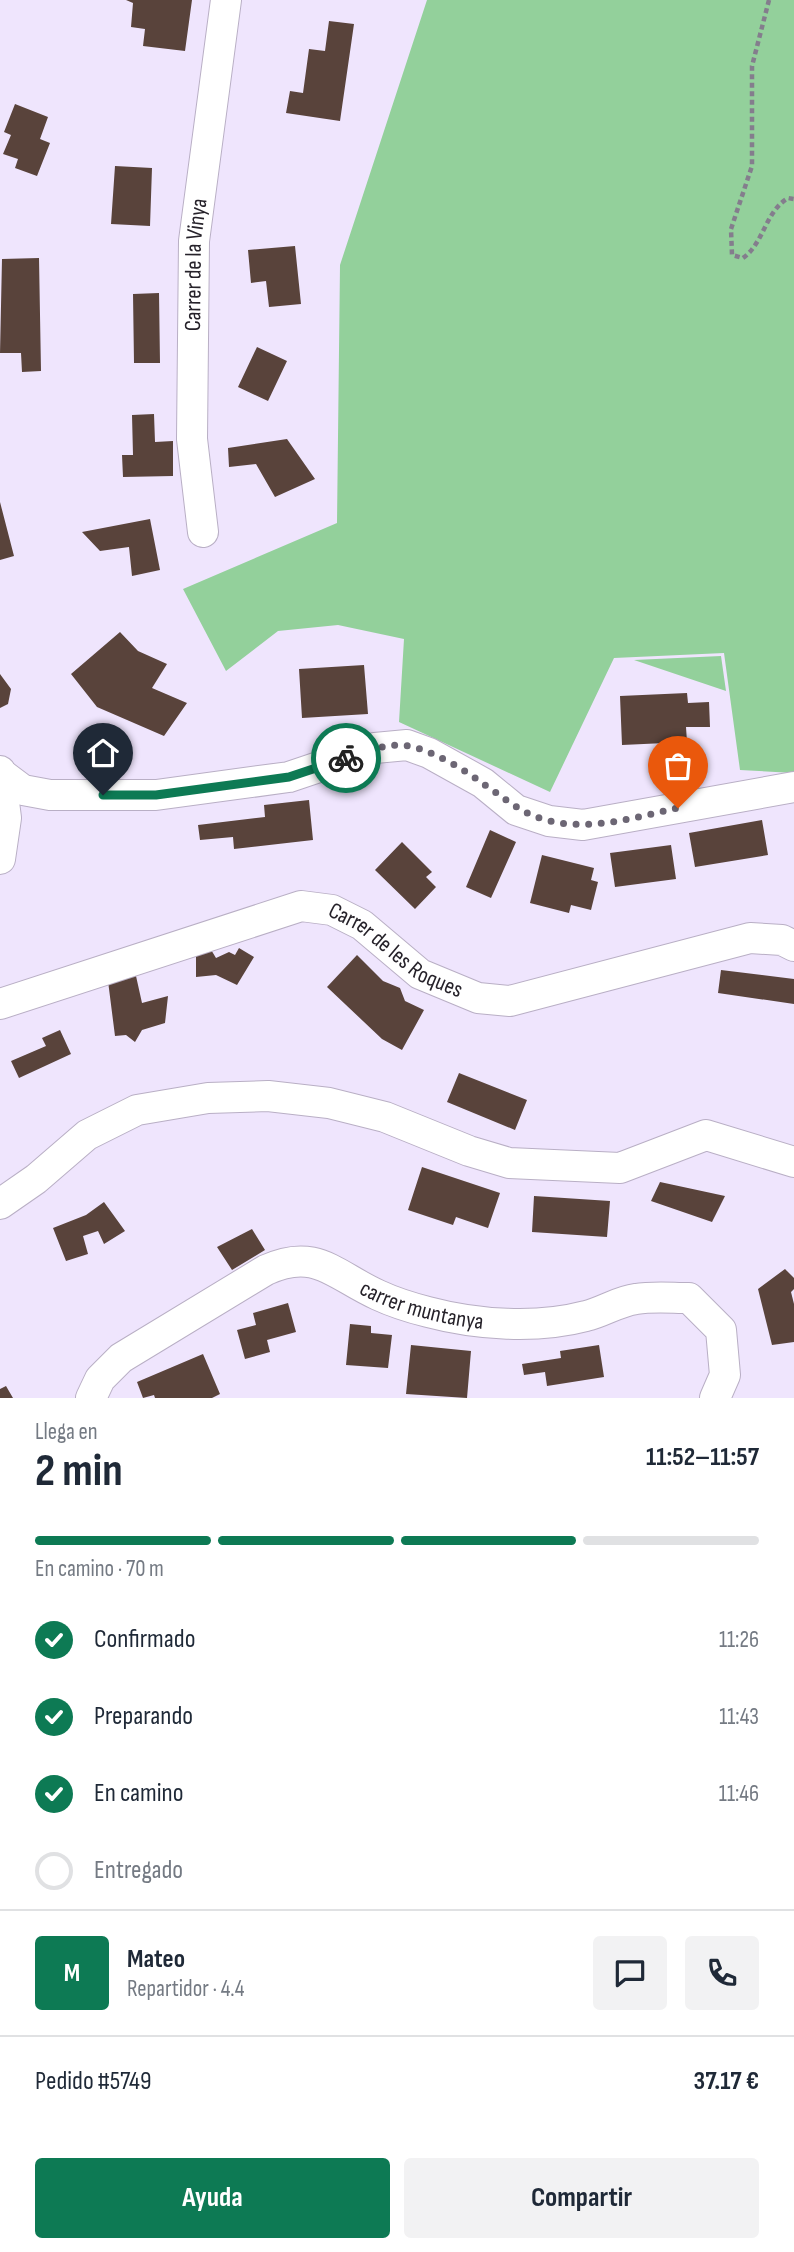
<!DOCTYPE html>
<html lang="es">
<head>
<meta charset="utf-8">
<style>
  body { margin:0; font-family:"Sofia Sans Condensed",sans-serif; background:#f2f2f3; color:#1f2937; height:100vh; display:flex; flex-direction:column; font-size:26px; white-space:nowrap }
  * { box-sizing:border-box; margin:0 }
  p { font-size:23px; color:#747a83 }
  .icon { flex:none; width:38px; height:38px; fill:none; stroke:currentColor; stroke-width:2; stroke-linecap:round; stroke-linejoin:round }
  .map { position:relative; height:1398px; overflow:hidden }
  .sheet { display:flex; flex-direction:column; background:#fff; flex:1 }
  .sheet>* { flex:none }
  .pin { position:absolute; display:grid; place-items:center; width:60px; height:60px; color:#fff; margin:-72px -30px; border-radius:50% 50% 50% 0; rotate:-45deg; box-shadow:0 0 7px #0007 }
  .pin .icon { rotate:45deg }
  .courier { position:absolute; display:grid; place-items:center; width:70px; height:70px; margin:-35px; border:5px solid #0d7a54; border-radius:50%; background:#fff; color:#222; box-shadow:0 2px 9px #0007 }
  .headline em { font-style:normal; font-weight:700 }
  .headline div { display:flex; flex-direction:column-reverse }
  .headline { display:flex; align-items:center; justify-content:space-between; height:119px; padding:0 35px }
  h1 { font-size:46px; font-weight:700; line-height:52px }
  .bar { display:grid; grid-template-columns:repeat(4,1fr); gap:10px 7px; align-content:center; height:84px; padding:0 35px }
  .bar i { height:9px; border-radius:5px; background:#e0e1e3 }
  .bar .on { background:#0d7a54 }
  .bar p { grid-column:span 4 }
  .line { display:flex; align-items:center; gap:18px; padding:0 35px; border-top:2px solid #e0e1e3 }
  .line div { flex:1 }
  .round { display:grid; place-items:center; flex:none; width:74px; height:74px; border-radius:7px; background:#f2f2f3 }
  ol { padding:0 35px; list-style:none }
  li { display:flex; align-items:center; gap:21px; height:77px }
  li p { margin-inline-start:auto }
  li .icon { padding:7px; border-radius:50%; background:#0d7a54; color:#fff; stroke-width:4 }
  li:last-child { color:#747a83 }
  li i { width:38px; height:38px; border:4px solid #e0e1e3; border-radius:50% }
  .action { display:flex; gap:14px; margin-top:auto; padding:14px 35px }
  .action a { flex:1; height:80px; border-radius:7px; background:#0d7a54; color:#fff; font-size:28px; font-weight:700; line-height:80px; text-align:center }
  .action a+a { background:#f2f2f3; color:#1f2937 }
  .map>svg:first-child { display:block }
</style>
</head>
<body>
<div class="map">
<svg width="794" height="1398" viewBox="0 0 794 1398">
  <rect width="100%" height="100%" fill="#efe5fd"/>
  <path fill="#93d09b" d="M427 0H794V773L740 770 724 653 614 658 550 792 399 722 404 639 338 625 278 631 226 671 183 589 337 523 340 265Z
    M721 656 726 691 634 660Z"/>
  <path fill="#59433b" d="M126 0H192L185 51 143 46 145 29 131 27 133 3Z
    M329 21 354 24 340 121 286 113 290 91 303 93 309 49 325 51Z
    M15 104 48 117 40 139 50 143 37 176 15 168 18 159 3 154 11 135 4 132Z
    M115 166 152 168 150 226 111 224Z
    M295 246 301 304 269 307 266 281 251 283 248 250Z
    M39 258 41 371 22 372 21 353H0L2 259Z
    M159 293 160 363H134L133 294Z
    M257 347 287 361 268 401 238 387Z
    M154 414 155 442 173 441V476L123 477 122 455H133L132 415Z
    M287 439 315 479 275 497 256 464 229 467 228 448Z
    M0 502 14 556 0 560Z
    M150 519 160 570 132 576 129 547 100 551 82 532Z
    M120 632 138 651 167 664 152 688 187 703 164 736 97 707 71 674Z
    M364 665 368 714 302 718 299 669Z
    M0 674 11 689 8 704 0 708Z
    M687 693 688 703 709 702 710 727H686L687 742 622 745 620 696Z
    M309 800 313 840 234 849 233 837 200 840 198 825 265 817 264 805Z
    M762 820 768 855 695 867 689 833Z
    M490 830 516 842 491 898 466 887Z
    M402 842 432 872 426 877 436 887 415 909 375 870Z
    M671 845 676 879 615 887 610 853Z
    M542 855 594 868 591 880 598 882 591 910 571 905 569 913 530 903Z
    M210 948 216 958 229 952 235 955 239 948 254 957 237 985 216 975 196 977V952Z
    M357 955 383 981 400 988 405 1001 424 1010 402 1050 382 1039 327 987Z
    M721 970 794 979V1004L718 993Z
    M136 976 142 1003 168 996 165 1023 142 1030 135 1042 126 1035 115 1036 108 981Z
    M60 1030 71 1054 19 1078 11 1061 46 1046 42 1038Z
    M459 1073 527 1100 515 1130 447 1102Z
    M422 1167 500 1193 488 1228 456 1217 453 1225 408 1210Z
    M660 1182 725 1196 712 1222 651 1201Z
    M534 1196 610 1201 607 1237 532 1232Z
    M104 1202 125 1231 104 1244 98 1231 83 1236 88 1254 66 1261 53 1228 86 1215Z
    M252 1229 265 1250 232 1270 217 1247Z
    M785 1269 794 1278V1289L791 1292 794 1304V1342L772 1345 758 1289Z
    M288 1303 296 1332 267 1340 270 1352 245 1359 237 1330 256 1325 253 1313Z
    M350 1324 371 1326V1333L392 1335 388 1368 346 1365Z
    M411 1345 471 1351 467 1398 406 1394Z
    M599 1345 604 1377 547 1386 545 1372 524 1375 522 1364 561 1358 560 1351Z
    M203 1354 220 1394 212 1398H155L154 1395 143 1398 137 1382Z
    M6 1386 13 1398H0V1389Z"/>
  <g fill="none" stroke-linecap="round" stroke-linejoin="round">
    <defs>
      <g id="minor">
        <path id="s1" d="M203 532 192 439 194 241 226 0"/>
        <path d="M0 771 6 818 0 859"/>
        <path d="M3 775 23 790 50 795H156L289 777 375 748 407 745 429 753 483 783 516 810 549 821 583 825 794 787"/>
        <path id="s2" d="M0 1004 301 906 332 910 362 925 420 974 478 998 510 1001 750 938 782 940 794 946"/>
        <path d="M0 1204 36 1179 87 1135 137 1110 208 1098 268 1096 329 1103 385 1117 469 1151 509 1163 620 1168 706 1135 794 1162"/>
        <path id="s3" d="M91 1398 100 1379 121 1358 266 1270C316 1247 334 1275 378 1295 393 1302 412 1308 428 1312 477 1325 537 1329 586 1316 603 1312 619 1301 636 1299 653 1296 672 1298 689 1298L721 1330 725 1375 715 1398"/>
      </g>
    </defs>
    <use href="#minor" stroke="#b9afc5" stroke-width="32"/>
    <path stroke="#847d8d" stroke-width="4.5" stroke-dasharray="5 3.5" stroke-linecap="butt" d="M769 0 752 66V166L731 229 732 255 743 258C764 243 765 212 788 198L794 199"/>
    <use href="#minor" stroke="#fff" stroke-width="30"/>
  </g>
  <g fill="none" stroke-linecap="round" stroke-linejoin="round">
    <path stroke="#6c6674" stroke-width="7" stroke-dasharray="0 12.6" d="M346 758C364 752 389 742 409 746 434 751 465 770 485 785 507 800 523 815 550 821 592 831 636 817 678 808"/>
    <path stroke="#0d7a54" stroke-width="9" d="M103 795H156L289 777 346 758"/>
  </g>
  <g text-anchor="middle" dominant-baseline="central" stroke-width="7" stroke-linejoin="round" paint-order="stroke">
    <g font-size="23" fill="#26222a" stroke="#fff">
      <text stroke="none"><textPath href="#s1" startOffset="268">Carrer de la Vinya</textPath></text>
      <text stroke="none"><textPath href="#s2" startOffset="424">Carrer de les Roques</textPath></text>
      <text stroke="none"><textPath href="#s3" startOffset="387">carrer muntanya</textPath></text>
    </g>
  </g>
</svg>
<div class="pin" style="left:678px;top:808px;background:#ea580c"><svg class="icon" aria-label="bag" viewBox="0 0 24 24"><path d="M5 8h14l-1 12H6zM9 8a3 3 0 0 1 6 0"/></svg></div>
<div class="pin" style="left:103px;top:795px;background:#1f2937"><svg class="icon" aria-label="home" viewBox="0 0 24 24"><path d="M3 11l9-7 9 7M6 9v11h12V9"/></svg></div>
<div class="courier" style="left:346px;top:758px"><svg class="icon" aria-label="bike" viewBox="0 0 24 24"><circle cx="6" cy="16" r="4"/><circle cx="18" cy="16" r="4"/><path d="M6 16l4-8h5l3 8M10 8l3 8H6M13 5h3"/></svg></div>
</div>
<section class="sheet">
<div class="headline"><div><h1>2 min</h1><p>Llega en</p></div><em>11:52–11:57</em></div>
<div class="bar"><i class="on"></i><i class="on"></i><i class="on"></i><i></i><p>En camino · 70 m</p></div>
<ol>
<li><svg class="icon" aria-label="check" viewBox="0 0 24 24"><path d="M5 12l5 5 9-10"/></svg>Confirmado<p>11:26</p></li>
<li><svg class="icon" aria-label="check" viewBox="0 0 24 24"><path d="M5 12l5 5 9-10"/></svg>Preparando<p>11:43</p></li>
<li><svg class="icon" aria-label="check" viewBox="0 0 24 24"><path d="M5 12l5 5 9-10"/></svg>En camino<p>11:46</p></li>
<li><i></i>Entregado</li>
</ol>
<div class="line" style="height:126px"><b class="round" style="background:#0d7a54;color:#fff">M</b><div><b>Mateo</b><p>Repartidor · 4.4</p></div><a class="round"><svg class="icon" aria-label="chat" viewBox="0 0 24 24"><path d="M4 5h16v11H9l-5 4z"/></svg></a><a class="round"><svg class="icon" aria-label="phone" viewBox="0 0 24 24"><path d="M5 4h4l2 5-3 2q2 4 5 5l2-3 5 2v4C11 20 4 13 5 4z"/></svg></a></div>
<div class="line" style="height:91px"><div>Pedido #5749</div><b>37.17 €</b></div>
<div class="action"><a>Ayuda</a><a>Compartir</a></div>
</section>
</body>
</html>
